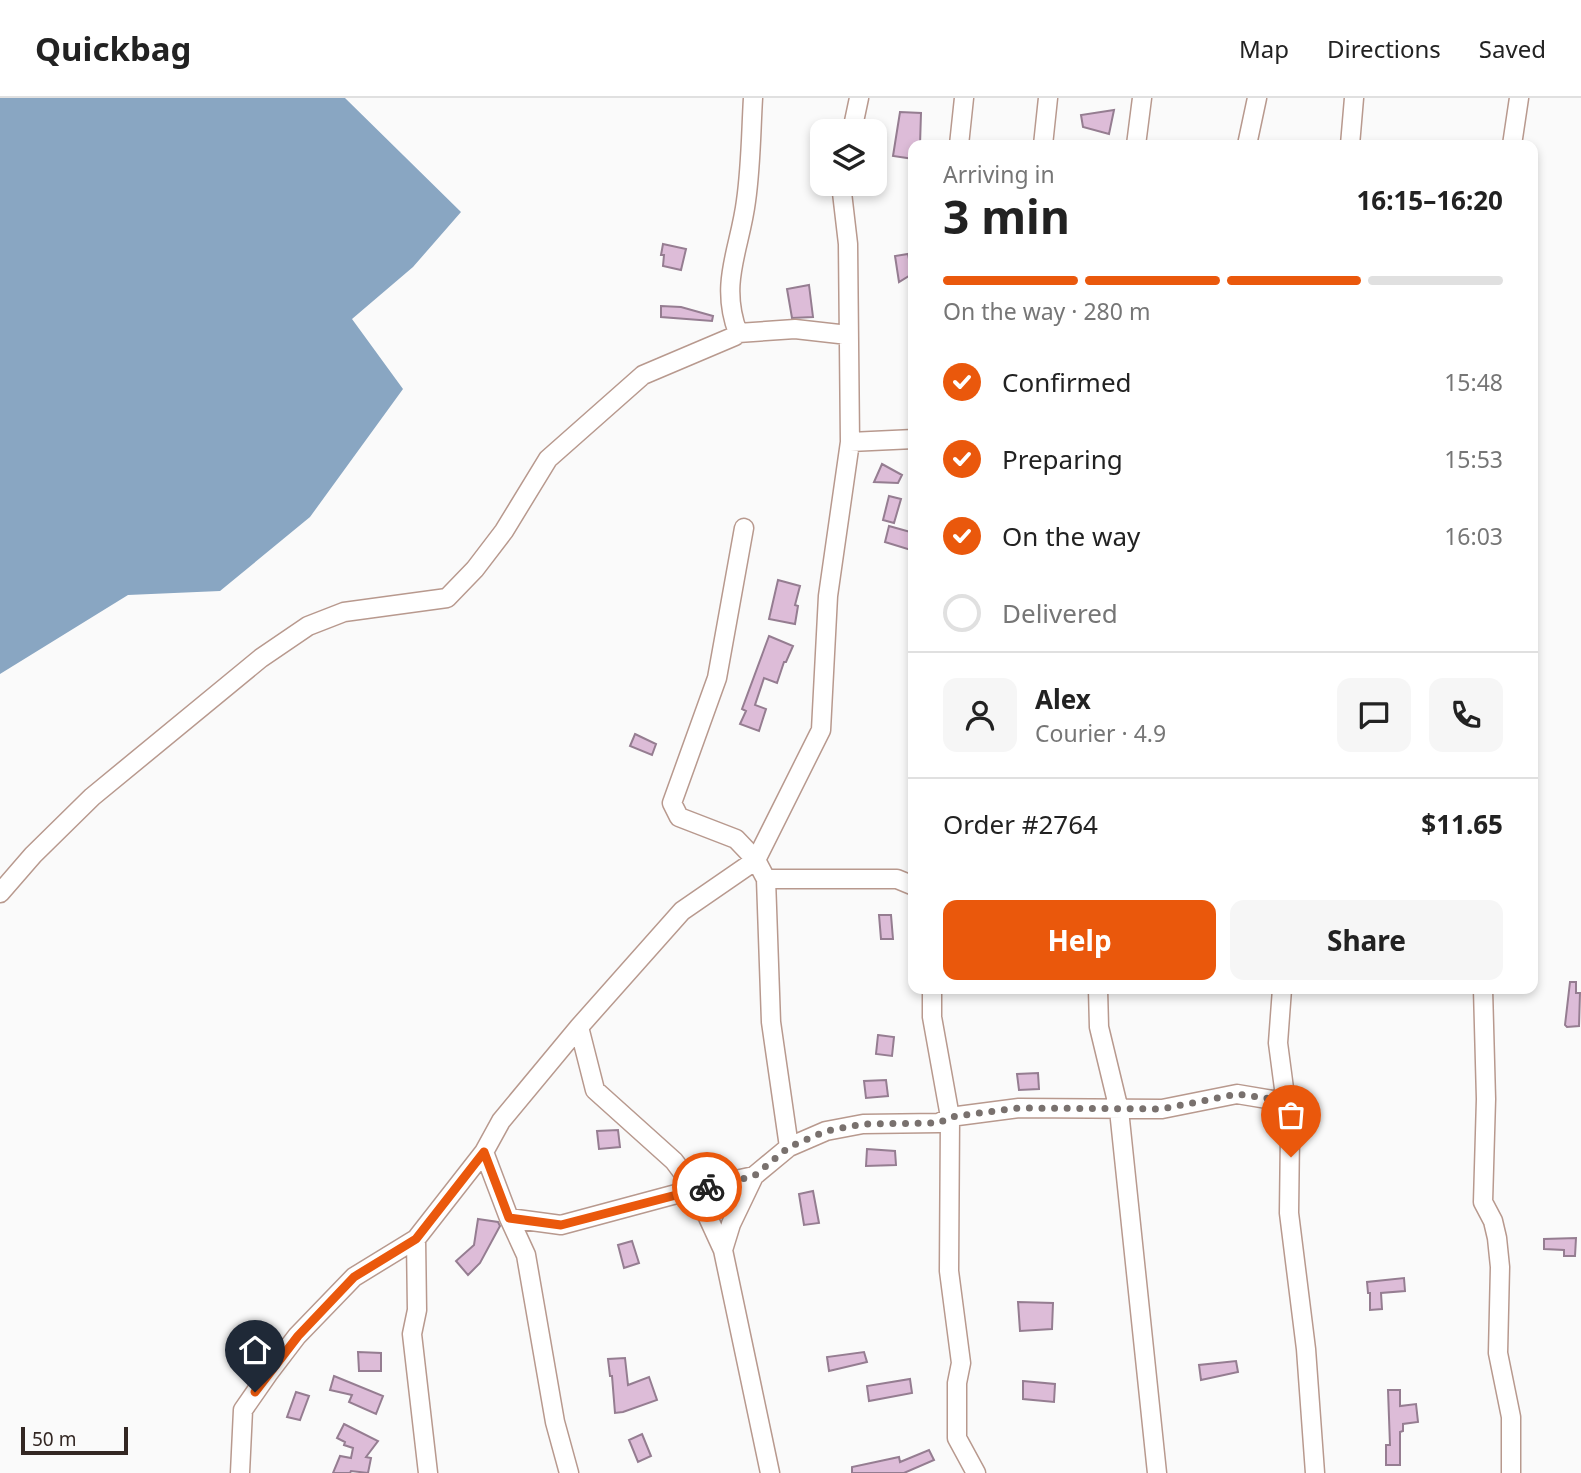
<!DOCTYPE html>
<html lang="en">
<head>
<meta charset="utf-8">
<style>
  body { margin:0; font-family:"Noto Sans",sans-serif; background:#f6f6f6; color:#222; height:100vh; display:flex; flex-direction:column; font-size:26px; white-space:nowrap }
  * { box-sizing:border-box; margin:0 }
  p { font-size:23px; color:#767676 }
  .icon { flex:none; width:38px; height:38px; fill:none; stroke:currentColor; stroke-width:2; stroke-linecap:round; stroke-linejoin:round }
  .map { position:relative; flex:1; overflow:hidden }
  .side { position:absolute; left:908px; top:42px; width:630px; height:854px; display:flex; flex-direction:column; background:#fff; border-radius:14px; box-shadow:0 4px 10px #0003 }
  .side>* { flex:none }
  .controls { position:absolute; left:810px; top:21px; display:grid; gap:14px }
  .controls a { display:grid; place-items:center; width:77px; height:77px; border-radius:14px; background:#fff; box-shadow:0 4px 10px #0003; font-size:35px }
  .scale { position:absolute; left:21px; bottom:18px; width:107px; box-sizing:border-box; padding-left:7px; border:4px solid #332723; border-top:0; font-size:19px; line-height:24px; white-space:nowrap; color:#332723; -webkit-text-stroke:5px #fafafa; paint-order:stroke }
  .pin { position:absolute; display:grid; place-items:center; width:60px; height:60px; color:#fff; margin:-72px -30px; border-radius:50% 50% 50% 0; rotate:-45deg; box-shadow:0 0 7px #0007 }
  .pin .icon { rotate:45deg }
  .courier { position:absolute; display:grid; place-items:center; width:70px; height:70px; margin:-35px; border:5px solid #ea580c; border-radius:50%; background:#fff; color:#222; box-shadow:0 2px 9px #0007 }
  .head em { font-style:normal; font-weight:700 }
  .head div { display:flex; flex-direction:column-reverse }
  .head { display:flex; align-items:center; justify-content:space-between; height:119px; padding:0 35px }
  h1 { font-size:46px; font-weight:700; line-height:52px }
  .bar { display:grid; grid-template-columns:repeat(4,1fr); gap:10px 7px; align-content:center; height:84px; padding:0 35px }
  .bar i { height:9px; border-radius:5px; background:#e0e0e0 }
  .bar .current { background:#ea580c }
  .bar p { grid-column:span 4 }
  .line { display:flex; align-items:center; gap:18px; padding:0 35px; border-top:2px solid #e0e0e0 }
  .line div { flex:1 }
  .round { display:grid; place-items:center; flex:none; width:74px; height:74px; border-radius:14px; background:#f6f6f6 }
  ol { padding:0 35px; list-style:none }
  li { display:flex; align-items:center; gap:21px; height:77px }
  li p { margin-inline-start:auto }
  li .icon { padding:7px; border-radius:50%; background:#ea580c; color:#fff; stroke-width:4 }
  li:last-child { color:#767676 }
  li i { width:38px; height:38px; border:4px solid #e0e0e0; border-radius:50% }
  .primary-button { display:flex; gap:14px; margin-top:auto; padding:14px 35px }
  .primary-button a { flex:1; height:80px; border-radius:14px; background:#ea580c; color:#fff; font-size:28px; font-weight:700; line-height:80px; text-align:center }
  .primary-button a+a { background:#f6f6f6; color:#222 }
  header { display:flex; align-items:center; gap:42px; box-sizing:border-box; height:98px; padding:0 35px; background:#fff; border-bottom:2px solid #e0e0e0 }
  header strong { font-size:33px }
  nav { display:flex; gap:38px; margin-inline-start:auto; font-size:24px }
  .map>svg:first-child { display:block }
</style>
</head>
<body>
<header>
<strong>Quickbag</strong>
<nav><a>Map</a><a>Directions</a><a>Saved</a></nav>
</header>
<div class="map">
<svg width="1581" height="1375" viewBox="0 0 1581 1375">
  <rect width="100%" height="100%" fill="#fafafa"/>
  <path fill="#89a6c2" d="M0 0H345L461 114 413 169 352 221 403 291 310 419 220 493 128 497 0 576Z"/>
  <path fill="#ddbcd8" stroke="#957d91" stroke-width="2" d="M1114 12 1109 36 1083 29 1081 17Z
    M900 14 921 15 920 47H914V61L893 58Z
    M663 146 686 151 681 172 663 168 664 157H661Z
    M908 156 912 176 899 184 895 158Z
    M809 187 813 219 792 220 787 191Z
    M661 208 681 209 713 218 712 223 661 219Z
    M882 366 902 377 898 385 874 384Z
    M889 398 901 401 894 425 883 422Z
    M889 428 914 435V453L885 444Z
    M778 482 800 488 795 507 798 508 795 526 769 521Z
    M769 538 793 548 786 564H784L777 585 764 580 755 607 766 611 759 633 740 626 746 613 742 611Z
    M635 636 656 646 652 657 630 648Z
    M879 817H891L893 841H881Z
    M1570 884H1576V895H1580L1579 928 1567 929 1565 927Z
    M878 937 894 939 892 958 876 956Z
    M1038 975 1039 991 1019 992 1017 976Z
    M886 982 888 998 866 1000 864 983Z
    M618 1032 620 1049 599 1051 597 1033Z
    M867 1051 895 1053 896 1067 866 1068Z
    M813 1093 819 1125 804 1127 799 1096Z
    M478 1121 498 1124 500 1128 480 1165 468 1177 456 1163 474 1147Z
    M1576 1140 1575 1158H1564V1152L1544 1151V1141Z
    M632 1143 639 1165 624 1170 618 1147Z
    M1404 1180 1405 1193 1381 1195 1382 1211 1370 1212V1195H1368L1367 1184Z
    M1018 1204 1053 1205 1052 1231 1020 1233Z
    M358 1254 381 1255V1273H359Z
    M864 1254 867 1264 829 1273 827 1259Z
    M625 1260 628 1287 649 1279 657 1302 623 1314 615 1315 612 1278H610L608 1261Z
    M1236 1263 1238 1274 1201 1282 1199 1267Z
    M334 1278 383 1298 376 1316 349 1304 352 1297 330 1292Z
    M910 1281 912 1295 869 1303 867 1288Z
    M1023 1283 1055 1286 1054 1304 1023 1301Z
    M1388 1292H1400V1308L1416 1306 1418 1324 1403 1326V1333L1400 1334V1367H1386V1347H1390Z
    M296 1294 309 1298 300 1322 287 1319Z
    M344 1326 378 1343 366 1359 371 1360 368 1375 351 1373 350 1375H333L340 1358 351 1360 353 1350 344 1347 345 1344 337 1340Z
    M642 1336 651 1358 638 1364 629 1342Z
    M929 1352 934 1362 904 1375H852V1369L899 1359 900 1364Z"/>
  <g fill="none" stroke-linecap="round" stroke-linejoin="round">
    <defs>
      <path id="street" d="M753 0C751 34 751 68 746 103 740 151 719 185 738 235L795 231 848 237
        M852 33 859 0
        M959 47 964 0
        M1043 47 1048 0
        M1136 47 1142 0
        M1247 47 1257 0
        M1350 47 1354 0
        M1512 47 1519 0
        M850 344 914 341
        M744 430 717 580 672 705 679 719 736 741 756 762 766 781 771 924 789 1049 754 1078 731 1126 723 1152 770 1375
        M766 781H897L914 788
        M0 795 33 757 92 699 261 560 308 528 344 514 447 500 475 471 504 433 548 361 643 277 735 238 738 235
        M932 891V919L950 1019 949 1173 961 1265 957 1285V1340L976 1375
        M1098 891 1099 929 1119 1012 1157 1375
        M1282 891 1278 945 1290 1036 1289 1115 1306 1251 1315 1375
        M1483 891 1486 1001 1483 1104 1493 1123 1497 1140 1500 1169 1498 1255 1511 1319V1375
        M579 929 595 992 674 1063 695 1091 754 1078
        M789 1049 826 1033 863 1026 939 1025 950 1019 1019 1010 1162 1011 1237 996 1285 1004
        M484 1054 509 1120
        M416 1141 417 1212 412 1236 428 1375
        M240 1375 243 1312 268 1276 297 1238 354 1179 416 1141 484 1054 501 1023 579 929 682 813 756 762 821 632 828 498 850 344 848 146 841 86
        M569 1375 555 1324 526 1157 509 1120 561 1127 695 1091 723 1152"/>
    </defs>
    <use href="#street" stroke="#b8998e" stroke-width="21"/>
    <use href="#street" stroke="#fff" stroke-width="18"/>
  </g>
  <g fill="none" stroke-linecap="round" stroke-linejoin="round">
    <path stroke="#79716e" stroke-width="7" stroke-dasharray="0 12.6" d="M707 1089 754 1078 789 1049 826 1033 863 1026 939 1025 950 1019 1018 1010 1162 1011 1237 996 1285 1003 1291 1059"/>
    <path stroke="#ea580c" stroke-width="9" d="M255 1294 298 1238 354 1179 416 1141 484 1054 509 1120 561 1127 707 1089"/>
  </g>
</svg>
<div class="controls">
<a><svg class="icon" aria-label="layers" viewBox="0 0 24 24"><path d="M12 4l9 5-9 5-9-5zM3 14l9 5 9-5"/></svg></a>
</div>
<div class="scale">50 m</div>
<div class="pin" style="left:1291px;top:1059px;background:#ea580c"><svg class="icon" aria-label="bag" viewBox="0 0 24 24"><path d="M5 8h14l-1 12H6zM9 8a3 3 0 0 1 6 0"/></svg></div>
<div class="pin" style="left:255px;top:1294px;background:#1f2937"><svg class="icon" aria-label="home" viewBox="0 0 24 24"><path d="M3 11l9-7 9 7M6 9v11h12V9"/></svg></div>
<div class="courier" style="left:707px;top:1089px"><svg class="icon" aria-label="bike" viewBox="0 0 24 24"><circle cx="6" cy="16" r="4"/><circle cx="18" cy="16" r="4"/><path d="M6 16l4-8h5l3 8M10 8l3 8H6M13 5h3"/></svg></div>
<section class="side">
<div class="head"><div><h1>3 min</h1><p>Arriving in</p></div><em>16:15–16:20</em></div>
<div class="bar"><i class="current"></i><i class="current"></i><i class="current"></i><i></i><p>On the way · 280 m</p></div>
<ol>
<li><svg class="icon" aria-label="check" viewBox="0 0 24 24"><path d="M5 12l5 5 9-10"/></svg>Confirmed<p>15:48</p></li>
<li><svg class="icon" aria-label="check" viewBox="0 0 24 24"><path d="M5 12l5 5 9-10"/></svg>Preparing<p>15:53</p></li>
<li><svg class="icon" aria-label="check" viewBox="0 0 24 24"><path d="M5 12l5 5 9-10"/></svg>On the way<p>16:03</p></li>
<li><i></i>Delivered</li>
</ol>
<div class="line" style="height:126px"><a class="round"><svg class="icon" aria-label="person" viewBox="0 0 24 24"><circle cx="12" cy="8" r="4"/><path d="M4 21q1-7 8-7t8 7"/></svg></a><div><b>Alex</b><p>Courier · 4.9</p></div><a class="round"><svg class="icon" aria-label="chat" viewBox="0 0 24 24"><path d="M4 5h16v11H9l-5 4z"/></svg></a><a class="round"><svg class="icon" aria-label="phone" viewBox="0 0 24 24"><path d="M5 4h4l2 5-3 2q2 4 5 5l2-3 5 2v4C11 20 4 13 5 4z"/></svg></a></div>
<div class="line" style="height:91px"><div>Order #2764</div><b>$11.65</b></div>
<div class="primary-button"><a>Help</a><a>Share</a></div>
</section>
</div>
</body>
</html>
